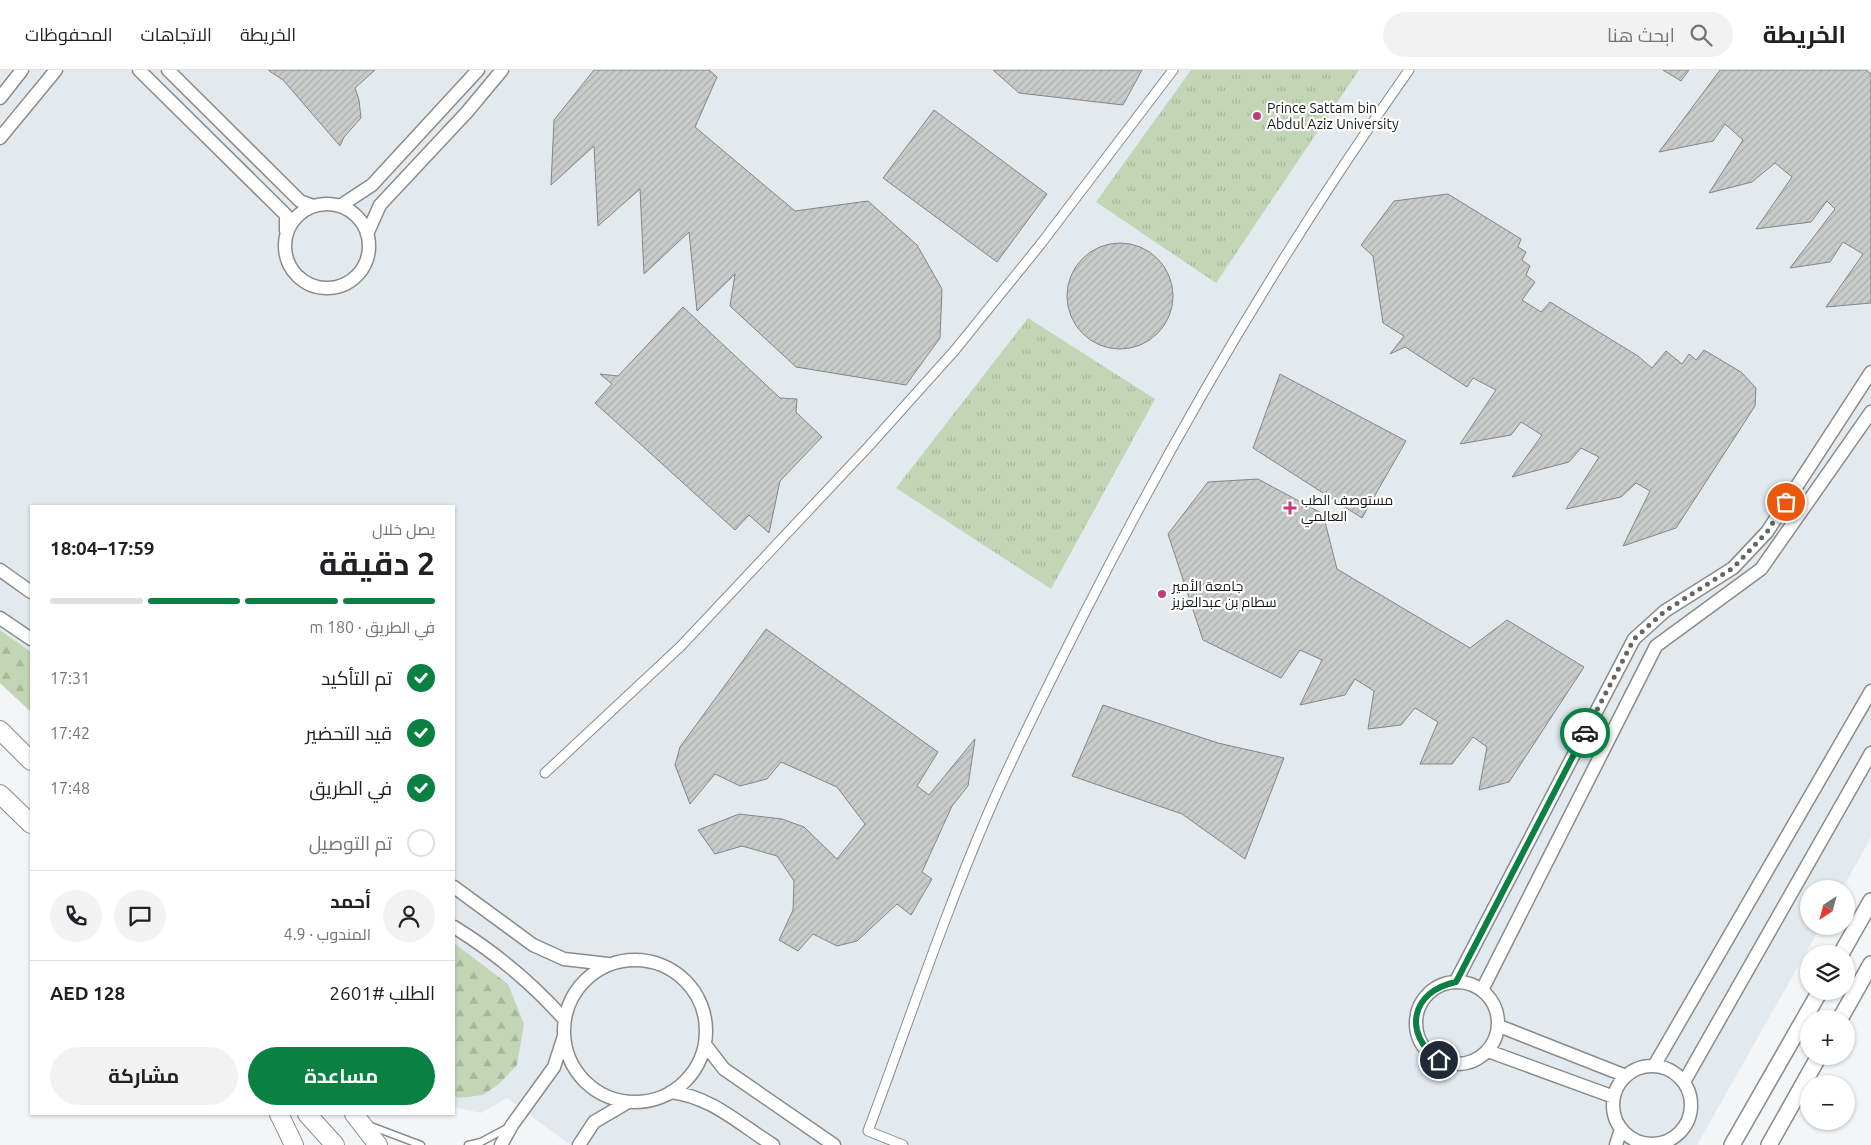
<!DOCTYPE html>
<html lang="ar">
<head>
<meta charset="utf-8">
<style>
  body { margin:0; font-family:Ubuntu,Cairo,sans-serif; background:#f2f2f2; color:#202124; direction:rtl; height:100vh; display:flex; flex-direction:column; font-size:19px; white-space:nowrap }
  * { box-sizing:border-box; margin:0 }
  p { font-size:16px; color:#757577 }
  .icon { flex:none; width:28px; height:28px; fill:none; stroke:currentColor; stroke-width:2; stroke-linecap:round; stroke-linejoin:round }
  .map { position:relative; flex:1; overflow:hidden; direction:ltr }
  .drawer { position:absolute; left:30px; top:435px; width:425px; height:610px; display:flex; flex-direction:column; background:#fff; border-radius:0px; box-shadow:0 1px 4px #0004; direction:rtl }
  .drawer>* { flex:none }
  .needle { width:32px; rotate:216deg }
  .controls { position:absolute; left:1800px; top:810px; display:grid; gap:10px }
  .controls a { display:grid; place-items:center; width:55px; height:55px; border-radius:50%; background:#fff; box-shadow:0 1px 4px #0004; font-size:25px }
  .pin { position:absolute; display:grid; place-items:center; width:42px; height:42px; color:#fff; margin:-21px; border:2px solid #fff; border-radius:50%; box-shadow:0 1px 5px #0007 }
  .courier { position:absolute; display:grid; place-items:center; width:50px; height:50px; margin:-25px; border:4px solid #0b8043; border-radius:50%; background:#fff; color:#222; box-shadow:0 1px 6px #0007 }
  .head em { font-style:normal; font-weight:700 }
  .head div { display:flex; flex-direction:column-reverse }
  .head { display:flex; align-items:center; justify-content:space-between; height:85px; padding:0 20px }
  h1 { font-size:32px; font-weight:700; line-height:38px }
  .bar { display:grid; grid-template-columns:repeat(4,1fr); gap:8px 5px; align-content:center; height:60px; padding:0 20px }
  .bar i { height:6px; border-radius:4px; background:#e0e0e0 }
  .bar .on { background:#0b8043 }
  .bar p { grid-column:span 4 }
  .line { display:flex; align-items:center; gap:12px; padding:0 20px; border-top:1px solid #e0e0e0 }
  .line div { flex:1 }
  .round { display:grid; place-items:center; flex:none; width:52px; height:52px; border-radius:26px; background:#f2f2f2 }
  ol { padding:0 20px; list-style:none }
  li { display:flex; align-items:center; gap:15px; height:55px }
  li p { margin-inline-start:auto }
  li .icon { padding:5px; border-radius:50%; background:#0b8043; color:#fff; stroke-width:4 }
  li:last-child { color:#757577 }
  li i { width:28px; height:28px; border:2px solid #e0e0e0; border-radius:50% }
  .action { display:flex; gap:10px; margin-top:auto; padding:10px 20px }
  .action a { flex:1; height:58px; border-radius:30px; background:#0b8043; color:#fff; font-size:20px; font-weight:700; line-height:58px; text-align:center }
  .action a+a { background:#f2f2f2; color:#202124 }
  header { display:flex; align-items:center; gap:30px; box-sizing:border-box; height:70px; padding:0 25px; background:#fff; border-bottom:1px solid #e0e0e0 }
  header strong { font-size:24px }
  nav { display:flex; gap:28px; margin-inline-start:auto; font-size:18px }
  .search { width:350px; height:45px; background:#f2f2f2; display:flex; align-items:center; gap:12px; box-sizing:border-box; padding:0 18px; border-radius:28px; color:#757577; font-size:19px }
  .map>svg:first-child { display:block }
</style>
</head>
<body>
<header>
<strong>الخريطة</strong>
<div class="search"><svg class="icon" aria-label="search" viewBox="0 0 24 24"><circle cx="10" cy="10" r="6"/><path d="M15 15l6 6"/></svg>ابحث هنا</div>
<nav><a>الخريطة</a><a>الاتجاهات</a><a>المحفوظات</a></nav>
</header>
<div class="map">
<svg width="1871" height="1075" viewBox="0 0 1871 1075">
  <defs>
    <pattern id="forest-firs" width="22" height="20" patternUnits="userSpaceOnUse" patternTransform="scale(1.25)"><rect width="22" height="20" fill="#c2d6b6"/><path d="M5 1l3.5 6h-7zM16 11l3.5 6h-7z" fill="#a6b79c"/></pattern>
    <pattern id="park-tufts" width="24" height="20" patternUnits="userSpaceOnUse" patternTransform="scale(1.25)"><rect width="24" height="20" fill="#c2d6b6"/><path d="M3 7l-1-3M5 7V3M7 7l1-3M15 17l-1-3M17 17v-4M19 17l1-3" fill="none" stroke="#a6b79c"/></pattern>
    <pattern id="building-hatch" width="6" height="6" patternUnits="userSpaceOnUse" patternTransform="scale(1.25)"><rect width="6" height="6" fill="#c9cbcb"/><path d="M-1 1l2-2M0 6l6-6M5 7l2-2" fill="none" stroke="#acaeae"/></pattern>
  </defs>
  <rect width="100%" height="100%" fill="#f4f5f6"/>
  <path fill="#e2eaf0" d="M0 0H1871V768L1842 819H1809V856H1821L1697 1075H570L507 1028 481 1043 454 1037V436H31V642L0 613Z"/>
  <path fill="url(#forest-firs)" d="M0 560 31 582V642L0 613Z
    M454 873 508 914 524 954 517 995 499 1014 483 1025 459 1028 454 1026Z"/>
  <path fill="url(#park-tufts)" d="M1191 0H1359L1216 213 1096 132Z
    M1028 248 1155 329 1051 519 896 418Z"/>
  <path fill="url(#building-hatch)" stroke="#848686" d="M268 0H375L355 18 359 30 361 48 344 67 340 76 283 10Z
    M594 0H709L717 7 695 57 795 141 868 131 917 175 942 219 940 268 906 315 796 297 730 236 735 204 697 241 689 162 644 204 640 119 598 156 594 76 551 115 554 50Z
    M993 0H1142L1123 35 1019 23Z
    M1663 0H1689L1681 11Z
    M1720 0H1866L1871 4V233L1826 237 1863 184 1843 172 1830 192 1790 198 1835 139 1827 131 1811 152 1756 159 1792 107 1775 93 1752 112 1709 123 1743 70 1725 54 1713 71 1659 82Z
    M934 40 1047 124 997 192 883 108Z
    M1448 124 1521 169 1518 177 1526 182 1522 190 1530 196 1526 205 1535 212 1522 230 1541 242 1550 232 1638 286 1652 298 1666 281 1682 294 1689 284 1696 290 1704 280 1741 302 1756 318 1755 336 1676 458 1623 476 1650 421 1636 413 1621 427 1566 439 1599 387 1581 378 1569 392 1512 407 1542 365 1521 352 1511 365 1460 374 1496 320 1473 308 1467 317 1405 277 1390 284 1404 266 1383 253 1373 186 1361 175 1394 131Z
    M1067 226a53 53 0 1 1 106 0a53 53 0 1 1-106 0Z
    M683 237 780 328 797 329 796 342 822 367 780 411 769 463 749 445 735 460 595 333 612 314 600 304 618 306Z
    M1280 304 1406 371 1362 448 1253 378Z
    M1258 409 1323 444 1337 499 1470 578 1507 550 1584 597 1509 712 1479 720 1487 677 1473 667 1452 694H1420L1438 652 1415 638 1401 655 1368 659 1374 621 1355 609 1345 625 1300 635 1322 590 1300 580 1281 608 1203 570 1168 464 1208 412Z
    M766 559 938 682 917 716 929 725 975 669 968 716 952 736 922 802 932 809 911 845 897 834 857 871 837 876 813 864 798 881 779 870 793 840 794 811 777 786 742 776 715 784 698 760 739 744 782 749 804 757 837 789 865 754 837 717 781 692 767 709 740 716 715 704 690 734 675 695 680 677Z
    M1103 635 1218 673 1284 688 1245 789 1182 744 1072 706Z"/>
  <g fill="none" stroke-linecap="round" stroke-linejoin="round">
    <defs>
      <path id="service" d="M368 1055 421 1075
        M468 1075 481 1072 509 1057"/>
      <path id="pedestrian" d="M545 703 681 576 869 376 955 280 1040 175 1173 0
        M903 1075 868 1061C908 954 944 845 989 741 1018 674 1051 610 1083 546 1179 356 1286 174 1409 0"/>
      <path id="minor" d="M139 0 286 145V161
        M168 0 300 131 313 136
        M0 28 22 0
        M0 68 56 0
        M285 176a42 42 0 1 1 84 0a42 42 0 1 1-84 0Z
        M340 136 372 115 478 0
        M367 164 380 135 467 42 502 0
        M0 500 31 522
        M0 548 31 569
        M454 817 533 875 564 889 608 894
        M454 857C496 883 531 912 564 949
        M564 961a71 71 0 1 1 142 0a71 71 0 1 1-142 0Z
        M1456 911 1634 569 1665 541 1733 498 1767 462 1871 302
        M1416 953a41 41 0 1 1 82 0a41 41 0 1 1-82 0Z
        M1482 920 1656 576 1761 499 1871 342
        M1499 956 1626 1006
        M707 977 724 999 834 1075
        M1488 981 1614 1027
        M1613 1035a39 39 0 1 1 78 0a39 39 0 1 1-78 0Z
        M1654 996 1871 621
        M1684 1012 1871 683
        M671 1022C712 1027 739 1054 773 1075
        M501 1075 512 1055 554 997 564 966
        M579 1075 594 1052 628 1032
        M1616 1075 1621 1059"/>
      <path id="tertiary" d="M1841 884 1871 831
        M1840 949 1871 894
        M1732 1075 1820 921
        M1769 1075 1819 986"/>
      <path id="secondary" d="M0 660 31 691
        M0 724 31 754
        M279 1044 294 1075
        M307 1044 335 1075
        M354 1044 378 1075"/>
    </defs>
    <use href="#service" stroke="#8a8c8c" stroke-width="9"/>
    <use href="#pedestrian" stroke="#8a8c8c" stroke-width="11"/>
    <use href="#minor" stroke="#8a8c8c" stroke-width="15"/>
    <use href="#tertiary" stroke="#8a8c8c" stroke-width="18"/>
    <use href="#secondary" stroke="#8a8c8c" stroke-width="20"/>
    <use href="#service" stroke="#fff" stroke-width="6"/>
    <use href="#pedestrian" stroke="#fff" stroke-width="9"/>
    <use href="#minor" stroke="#fff" stroke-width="12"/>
    <use href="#tertiary" stroke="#fff" stroke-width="15"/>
    <use href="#secondary" stroke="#fff" stroke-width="18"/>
  </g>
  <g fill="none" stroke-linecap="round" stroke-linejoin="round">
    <path stroke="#646565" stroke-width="5" stroke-dasharray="0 9" d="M1585 663 1634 569 1665 541 1733 498 1767 462 1786 432"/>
    <path stroke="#0b8043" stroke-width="6" d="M1439 990C1402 964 1411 921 1456 912L1585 663"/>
  </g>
  <g fill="#c33c7a" stroke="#fff" stroke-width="2">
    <circle cx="1257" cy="46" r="5"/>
    <path d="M1287.5 430.5h5v5h5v5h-5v5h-5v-5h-5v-5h5z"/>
    <circle cx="1162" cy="524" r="5"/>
  </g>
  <g text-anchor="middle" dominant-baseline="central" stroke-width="4.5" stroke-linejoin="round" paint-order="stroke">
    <g font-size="14" fill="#171717" stroke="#fff" text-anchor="start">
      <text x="1267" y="38">Prince Sattam bin<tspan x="1267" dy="16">Abdul Aziz University</tspan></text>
      <text x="1301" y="430">مستوصف الطب<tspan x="1301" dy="16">العالمي</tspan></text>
      <text x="1172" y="516">جامعة الأمير<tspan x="1172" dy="16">سطام بن عبدالعزيز</tspan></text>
    </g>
  </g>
</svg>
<div class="controls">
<a><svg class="needle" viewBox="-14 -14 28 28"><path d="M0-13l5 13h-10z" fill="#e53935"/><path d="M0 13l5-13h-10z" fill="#757577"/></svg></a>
<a><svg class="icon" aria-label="layers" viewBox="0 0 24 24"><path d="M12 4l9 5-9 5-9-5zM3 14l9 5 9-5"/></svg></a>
<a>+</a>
<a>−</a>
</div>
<div class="pin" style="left:1786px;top:432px;background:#ea580c"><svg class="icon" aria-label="bag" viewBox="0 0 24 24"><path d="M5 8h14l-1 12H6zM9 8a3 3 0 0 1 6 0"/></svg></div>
<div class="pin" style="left:1439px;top:990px;background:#1f2937"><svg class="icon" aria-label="home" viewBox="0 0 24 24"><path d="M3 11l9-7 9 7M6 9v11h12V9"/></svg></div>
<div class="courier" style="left:1585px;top:663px"><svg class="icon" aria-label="car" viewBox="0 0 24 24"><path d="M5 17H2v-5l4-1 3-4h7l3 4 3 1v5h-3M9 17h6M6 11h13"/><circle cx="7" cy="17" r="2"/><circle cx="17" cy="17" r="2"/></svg></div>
<section class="drawer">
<div class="head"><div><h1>2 دقيقة</h1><p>يصل خلال</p></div><em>17:59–18:04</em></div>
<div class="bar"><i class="on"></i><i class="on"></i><i class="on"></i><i></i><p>في الطريق · 180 m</p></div>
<ol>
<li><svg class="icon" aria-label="check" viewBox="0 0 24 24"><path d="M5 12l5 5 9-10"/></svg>تم التأكيد<p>17:31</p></li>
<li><svg class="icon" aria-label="check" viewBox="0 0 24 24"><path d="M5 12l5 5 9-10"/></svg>قيد التحضير<p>17:42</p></li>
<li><svg class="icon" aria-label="check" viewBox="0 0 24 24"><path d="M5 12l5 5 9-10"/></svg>في الطريق<p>17:48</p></li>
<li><i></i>تم التوصيل</li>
</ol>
<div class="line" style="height:90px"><a class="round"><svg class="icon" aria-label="person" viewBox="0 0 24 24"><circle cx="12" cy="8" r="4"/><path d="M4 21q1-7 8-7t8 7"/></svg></a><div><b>أحمد</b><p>المندوب · 4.9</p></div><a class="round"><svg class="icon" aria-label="chat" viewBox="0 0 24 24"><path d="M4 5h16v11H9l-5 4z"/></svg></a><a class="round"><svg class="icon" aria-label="phone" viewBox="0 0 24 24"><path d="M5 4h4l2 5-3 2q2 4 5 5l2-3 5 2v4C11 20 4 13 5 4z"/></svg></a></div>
<div class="line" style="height:65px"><div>الطلب #2601</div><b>AED 128</b></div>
<div class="action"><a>مساعدة</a><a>مشاركة</a></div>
</section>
</div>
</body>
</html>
